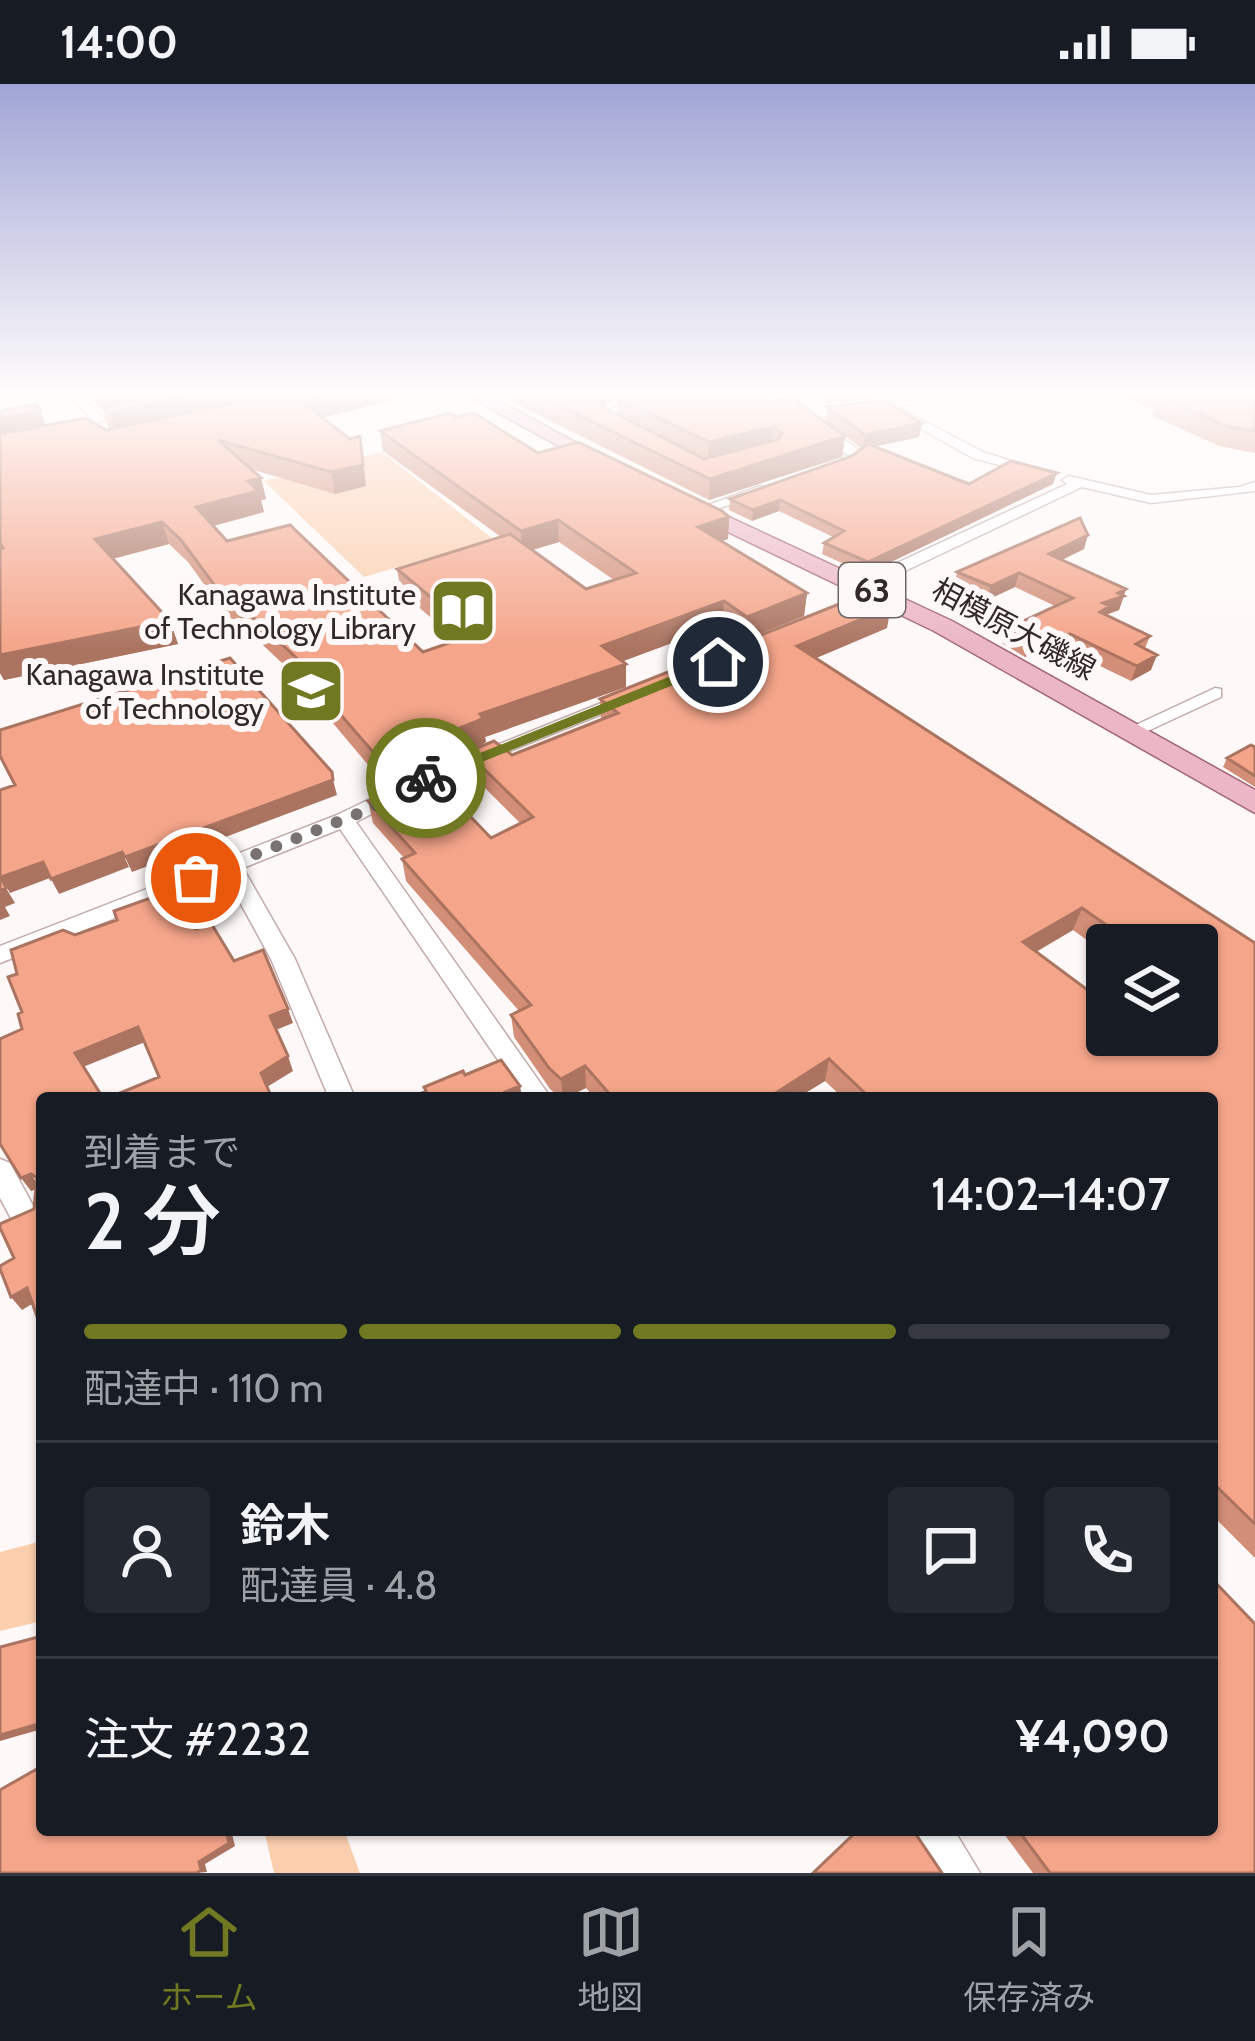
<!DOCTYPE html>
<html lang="ja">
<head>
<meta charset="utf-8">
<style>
  body { margin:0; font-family:Cabin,"Noto Sans JP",sans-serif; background:#242831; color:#f1f3f6; height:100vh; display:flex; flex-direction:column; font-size:45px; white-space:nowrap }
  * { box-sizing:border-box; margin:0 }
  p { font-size:39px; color:#9ea1a6 }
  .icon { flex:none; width:66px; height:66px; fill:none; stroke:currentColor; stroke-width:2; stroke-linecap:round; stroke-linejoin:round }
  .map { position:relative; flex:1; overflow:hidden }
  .sheet { position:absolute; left:36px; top:1008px; width:1182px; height:744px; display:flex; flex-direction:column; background:#171b24; border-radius:12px; box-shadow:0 3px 9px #0004 }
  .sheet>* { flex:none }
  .tools { position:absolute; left:1086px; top:840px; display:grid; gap:24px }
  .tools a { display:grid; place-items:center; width:132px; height:132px; border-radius:12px; background:#171b24; box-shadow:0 3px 9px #0004; font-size:60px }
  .pin { position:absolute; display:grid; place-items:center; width:102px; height:102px; color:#fff; margin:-51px; border:6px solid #fff; border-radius:50%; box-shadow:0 3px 12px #0007 }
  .courier { position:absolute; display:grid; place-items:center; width:120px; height:120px; margin:-60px; border:9px solid #707821; border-radius:50%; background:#fff; color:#222; box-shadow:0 3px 15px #0007 }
  .head em { font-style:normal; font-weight:600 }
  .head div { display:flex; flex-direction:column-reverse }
  .head { display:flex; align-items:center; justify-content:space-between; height:204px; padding:0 48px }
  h1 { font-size:78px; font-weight:600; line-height:90px }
  .bar { display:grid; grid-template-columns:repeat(4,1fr); gap:18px 12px; align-content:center; height:144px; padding:0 48px }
  .bar i { height:15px; border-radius:9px; background:#363941 }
  .bar .current { background:#707821 }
  .bar p { grid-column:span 4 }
  .line { display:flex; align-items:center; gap:30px; padding:0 48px; border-top:3px solid #363941 }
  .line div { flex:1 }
  .round { display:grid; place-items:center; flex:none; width:126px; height:126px; border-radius:12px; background:#242831 }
  .status { display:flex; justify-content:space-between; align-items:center; height:84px; padding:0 60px; background:#171b24; direction:ltr }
  .status svg { height:33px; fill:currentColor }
  .tab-bar { display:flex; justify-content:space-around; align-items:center; height:168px; border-top:3px solid #363941; background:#171b24; font-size:33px; color:#9ea1a6 }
  .tab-bar a { display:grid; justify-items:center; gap:6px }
  .tab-bar .current { color:#707821 }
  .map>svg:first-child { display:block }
</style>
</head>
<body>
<div class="status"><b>14:00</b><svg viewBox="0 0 49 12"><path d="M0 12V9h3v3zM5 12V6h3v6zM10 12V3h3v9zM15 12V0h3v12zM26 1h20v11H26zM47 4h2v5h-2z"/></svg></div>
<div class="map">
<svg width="1255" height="1789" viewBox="0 0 1255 1789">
  <rect width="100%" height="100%" fill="#fef9f8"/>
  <path fill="#fbcead" d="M382 368 493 455 364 493 264 397Z
    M42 1457V1537L0 1547V1468Z
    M264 1746H344L360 1789H274Z"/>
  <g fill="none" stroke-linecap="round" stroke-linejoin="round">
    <defs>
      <path id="street" d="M69 313H82L106 336 96 339Z
        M660 313H682L607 333 620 343V349H610L595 335 597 328Z
        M796 313H810L827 325V331L814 334 860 367V373H850L800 336V330L813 327Z
        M910 313H938L897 323 983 368 1043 387 1036 391 973 374 879 321Z
        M1069 392 1151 411 1239 403 1255 398V407L1151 419 1082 403 884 497 878 519 859 526 851 521 865 513 871 491 1067 400 1062 396Z
        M760 402 765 403V409L702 430 695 426Z
        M1215 604 1221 605V613L1139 651H1125L1123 647Z
        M626 609 635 614 632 618 482 678 475 680 465 674Z
        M426 688 436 694 433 698 356 738 551 1014H524L340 745 243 784 295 875 355 1014H329L271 875 225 791 0 879V862L337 731Z
        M0 1075 10 1079 37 1129 33 1138 23 1142 13 1138 0 1114Z
        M908 1746H954L980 1789H934Z"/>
      <path id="primary" d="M469 313H492L623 384 606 388Z
        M684 412 952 537 1255 706V729L934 547 676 423 673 418Z"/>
    </defs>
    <use href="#street" stroke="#c2abaa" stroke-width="3"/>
    <use href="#primary" stroke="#a26575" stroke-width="3"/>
    <use href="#street" fill="#fff" fill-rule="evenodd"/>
    <use href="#primary" fill="#ebb6c5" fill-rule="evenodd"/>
  </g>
  <path fill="#d28e77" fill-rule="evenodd" d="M89 313H403L322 334 350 355 360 352 366 402 335 410 251 385 261 394 266 415 261 416 264 428 213 442 227 457 423 568 457 556 401 508 397 485 501 453 383 367 380 347 456 333 538 369 729 433 728 455 721 457 807 509 804 532 745 556 723 540 623 577 626 580V603L485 653 486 658 478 663 512 671 601 636 600 615 887 544 816 574 1255 859V1474L1212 1431V1014H843L825 997 797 1014H595L586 1004 566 1014H561L550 1005 514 953 511 931 519 927 406 797 402 775 404 774 373 739 368 717 427 747 491 754 520 739 483 702 412 731 401 718 397 697 401 694 385 701 332 638 329 623 249 548 245 551 233 541 188 478 169 460 113 475 170 537 178 560 4 596 0 589V327L40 326 45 341 111 345 108 343 103 326ZM559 458 614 496 586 505 532 466ZM1073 846 1107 871V861H1197L1105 919 1036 868Z
    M503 313H763L767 317 799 320 845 352 842 373 709 416ZM618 316 619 331 604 323 609 318Z
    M1124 313H1255V369L1219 362 1153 332 1154 326Z
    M827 323 919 353 873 363 969 400H1053L866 490 822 470 824 459 833 453 779 427 752 437 729 426 730 415 852 372 862 365 826 337Z
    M1084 465 1062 476 1126 505 1119 526 1106 531 1150 552 1145 564 1151 586 1131 597 1065 565 1048 572 1038 566 1025 573 1002 559 1006 545 1055 522 1015 503 987 516 954 502 957 488Z
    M1255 663V703L1223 683 1227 674Z
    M1001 1746H1212L1255 1789H1033Z"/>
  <path fill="#ab7461" d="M100 313H172L103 324Z
    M189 313H288L116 349 109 329Z
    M323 313H403L306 338 302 318Z
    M593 313H645L618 314V316L609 318 591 336 590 316Z
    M827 313H892L826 319Z
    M40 326 47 346 0 356V334Z
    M922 339 919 353 863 365 865 351Z
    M773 343 771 363 708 378 709 358Z
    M360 352 366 402 335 410 331 388Z
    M845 352 842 373 709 416 710 395Z
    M1057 389 1053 400 866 490 868 478Z
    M261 394 266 415 261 416 264 428 202 445 196 423 248 397Z
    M780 416 779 427 752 437 753 426Z
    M729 433 728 455 697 465 698 443Z
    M558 436 559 458 522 469 521 447Z
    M162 438 169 460 103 477 95 455Z
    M1088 451 1084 465 1045 484 1049 470Z
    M1019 489 1015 503 987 516 991 502Z
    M1126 505 1119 526 1107 530 1105 536 1095 543 1103 519Z
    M807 509 804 532 745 556 747 533Z
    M724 517 723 540 602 585V562Z
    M891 523 887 544 795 583 797 562Z
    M243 524 249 548 245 551 239 527Z
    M170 537 178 560 4 596 0 589V571Z
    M1070 550 1065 565 1048 572 1053 557Z
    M1042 551 1038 566 1025 573 1029 558Z
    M1157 571 1151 586 1131 597 1137 582Z
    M626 580V603L485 653 486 658 478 663 385 701 380 676 480 630Z
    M480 681 483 702 412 731 409 709Z
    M333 696 337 711 132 788 125 773Z
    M122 768 129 783 59 810 51 795Z
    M43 778 50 794 10 809 1 793Z
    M6 804 15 819 5 823 10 832 0 836V806Z
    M1082 824 1073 846 1015 880 1023 858Z
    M288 925 293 939 276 946 270 932Z
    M138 943 145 958 83 983 75 969Z
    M288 972 293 987 267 1003 261 989Z
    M829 975 825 997 797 1014H767Z
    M585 982 586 1004 563 1014 561 995Z
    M520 1002 522 1014H506L505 1008Z
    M31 1090 40 1104 31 1107 21 1094Z
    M27 1204 37 1217 22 1226 11 1213Z
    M42 1639V1645L0 1657V1651Z
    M226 1746H231L235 1762 205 1780 207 1788 196 1789 199 1778Z"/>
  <path fill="#f4a58a" stroke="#ab7461" stroke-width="3" fill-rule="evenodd" d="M146 313H189L109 329 102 323Z
    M261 313H323L302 318 350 355 360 352 363 381 331 388 218 356 261 394 248 397 258 407 196 423 227 457 290 441 423 568 475 550 397 485 510 450 586 505 636 489 558 436 521 447 380 347 450 329 456 333 474 329 538 369 578 358 722 427 729 433 698 443 807 509 747 533 724 517 602 562 626 580 480 630 483 634 475 638 380 676 327 615 336 611 243 524 239 527 227 518 181 456 162 438 95 455 170 537 0 571V465L3 464 0 459V350L85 334 106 346Z
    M541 313H593L590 316 704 375 779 355 782 349 773 343 709 358 618 314 763 313 767 317 798 313 799 320 845 352 710 395Z
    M1162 313H1255V347L1226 342Z
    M884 316 922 339 865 351 827 323Z
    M36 320 40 326 0 334V327Z
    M868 360 969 400 1011 377 1057 389 868 478 824 459 844 447 780 416 753 426 730 415 852 372Z
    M1080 434 1088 451 1049 470 1126 505 1118 509 1124 512 1103 519 1110 522 1100 528 1150 552 1136 560 1157 571 1137 582 1070 550 1053 557 1042 551 1029 558 1006 545 1073 514 1019 489 991 502 957 488Z
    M867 509 891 523 797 562 1255 859V1440L1212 1398V1014H865L868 1012 829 975 768 1014H613L585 982 561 995 549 984 511 931 531 921 402 775 415 769 368 717 390 708 427 747 468 730 491 754 533 733 480 681 409 709 397 697 494 657 512 671 618 629 600 615ZM1082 824 1135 861H1197V951H1107V918L1105 919 1023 858Z
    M230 574 332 688 333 696 125 773 122 768 51 795 43 778 1 793 6 804 0 806V706L15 701 0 672V646Z
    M1251 661 1255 663V692L1227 674Z
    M173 806 196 845 211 839 234 877 263 866 288 925 270 932 288 972 261 989 272 1014H108L159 993 138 943 75 969 103 1014H42L41 1244 27 1204 11 1213 0 1185V1182L14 1174 0 1144V1140L34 1125 37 1094 31 1090 21 1094 0 1060V955L22 945 18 930 22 928 8 893 17 890 11 866 63 846 75 851 117 836 114 827Z
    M501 976 520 1002 505 1008 509 1014H410L426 1007 424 1003 463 987 465 991Z
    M1212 1495 1255 1540V1789H1050L1018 1746H1212Z
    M42 1552V1639L0 1651V1563Z
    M42 1682V1746H226L229 1759 199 1778 201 1786 196 1789H0V1706Z
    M858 1746H913L942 1789H813Z"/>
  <linearGradient id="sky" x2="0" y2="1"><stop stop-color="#a1a5d5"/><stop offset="0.55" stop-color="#fffcfc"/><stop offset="1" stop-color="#fffcfc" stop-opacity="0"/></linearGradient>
  <rect width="1255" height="564" fill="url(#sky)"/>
  <path fill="#707821" d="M718 573 723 581 432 698 418 694Z"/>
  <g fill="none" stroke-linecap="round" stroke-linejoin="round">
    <path stroke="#797271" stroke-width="12" stroke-dasharray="0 21.6" d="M196 794 365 727 426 694"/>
  </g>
  <defs>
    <symbol id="library-square" viewBox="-11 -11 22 22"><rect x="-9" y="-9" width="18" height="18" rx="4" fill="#707821" stroke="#fef9f8"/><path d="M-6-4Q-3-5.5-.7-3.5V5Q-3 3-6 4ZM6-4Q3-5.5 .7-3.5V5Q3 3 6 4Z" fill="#fff"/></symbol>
    <symbol id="university-square" viewBox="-11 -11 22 22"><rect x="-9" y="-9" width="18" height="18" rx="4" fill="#707821" stroke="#fef9f8"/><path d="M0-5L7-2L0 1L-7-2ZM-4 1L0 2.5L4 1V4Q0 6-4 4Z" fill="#fff"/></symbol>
  </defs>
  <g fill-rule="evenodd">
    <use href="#library-square" x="425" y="489" width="76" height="76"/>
    <use href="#university-square" x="273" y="569" width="76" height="76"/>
  </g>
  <g text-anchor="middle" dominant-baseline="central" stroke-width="12" stroke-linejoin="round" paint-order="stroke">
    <g font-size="30" fill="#322928" stroke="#fef9f8" text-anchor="end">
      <text x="416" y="510">Kanagawa Institute<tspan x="416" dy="34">of Technology Library</tspan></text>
      <text x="264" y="590">Kanagawa Institute<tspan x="264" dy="34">of Technology</tspan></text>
    </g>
    <g font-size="30" fill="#322928" stroke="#fef9f8">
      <text transform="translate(1014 545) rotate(28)">相模原大磯線</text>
    </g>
    <rect fill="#fef9f8" stroke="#6f6766" stroke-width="3" x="839" y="479" width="66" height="54" rx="9"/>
    <g font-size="33" font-weight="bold" fill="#322928">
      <text x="872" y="506">63</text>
    </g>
  </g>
</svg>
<div class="tools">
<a><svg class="icon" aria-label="layers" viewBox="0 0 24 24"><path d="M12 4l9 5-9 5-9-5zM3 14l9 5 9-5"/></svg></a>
</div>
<div class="pin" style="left:196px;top:794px;background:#ea580c"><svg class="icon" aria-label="bag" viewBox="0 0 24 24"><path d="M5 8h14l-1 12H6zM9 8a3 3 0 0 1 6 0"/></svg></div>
<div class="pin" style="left:718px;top:578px;background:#1f2937"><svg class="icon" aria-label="home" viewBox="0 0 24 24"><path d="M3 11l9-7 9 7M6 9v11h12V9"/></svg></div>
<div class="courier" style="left:426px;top:694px"><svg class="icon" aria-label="bike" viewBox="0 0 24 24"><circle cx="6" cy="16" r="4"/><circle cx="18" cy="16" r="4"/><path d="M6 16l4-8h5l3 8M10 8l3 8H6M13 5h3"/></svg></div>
<section class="sheet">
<div class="head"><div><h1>2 分</h1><p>到着まで</p></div><em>14:02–14:07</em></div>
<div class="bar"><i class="current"></i><i class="current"></i><i class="current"></i><i></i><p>配達中 · 110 m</p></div>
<div class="line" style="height:216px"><a class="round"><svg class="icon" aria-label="person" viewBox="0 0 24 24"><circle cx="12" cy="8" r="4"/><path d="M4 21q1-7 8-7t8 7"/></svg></a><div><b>鈴木</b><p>配達員 · 4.8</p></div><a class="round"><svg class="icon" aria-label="chat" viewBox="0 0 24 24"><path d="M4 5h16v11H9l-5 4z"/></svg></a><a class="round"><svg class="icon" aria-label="phone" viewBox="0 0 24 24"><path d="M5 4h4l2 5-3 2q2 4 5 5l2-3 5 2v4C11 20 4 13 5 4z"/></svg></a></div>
<div class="line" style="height:156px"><div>注文 #2232</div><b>¥4,090</b></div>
</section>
</div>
<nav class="tab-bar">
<a class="current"><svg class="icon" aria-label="home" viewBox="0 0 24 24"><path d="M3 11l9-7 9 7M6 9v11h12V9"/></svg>ホーム</a>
<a><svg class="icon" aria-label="map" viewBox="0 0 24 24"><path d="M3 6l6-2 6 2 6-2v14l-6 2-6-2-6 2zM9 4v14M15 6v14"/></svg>地図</a>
<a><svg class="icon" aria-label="saved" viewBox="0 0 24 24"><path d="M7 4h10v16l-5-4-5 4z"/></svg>保存済み</a>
</nav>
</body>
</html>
